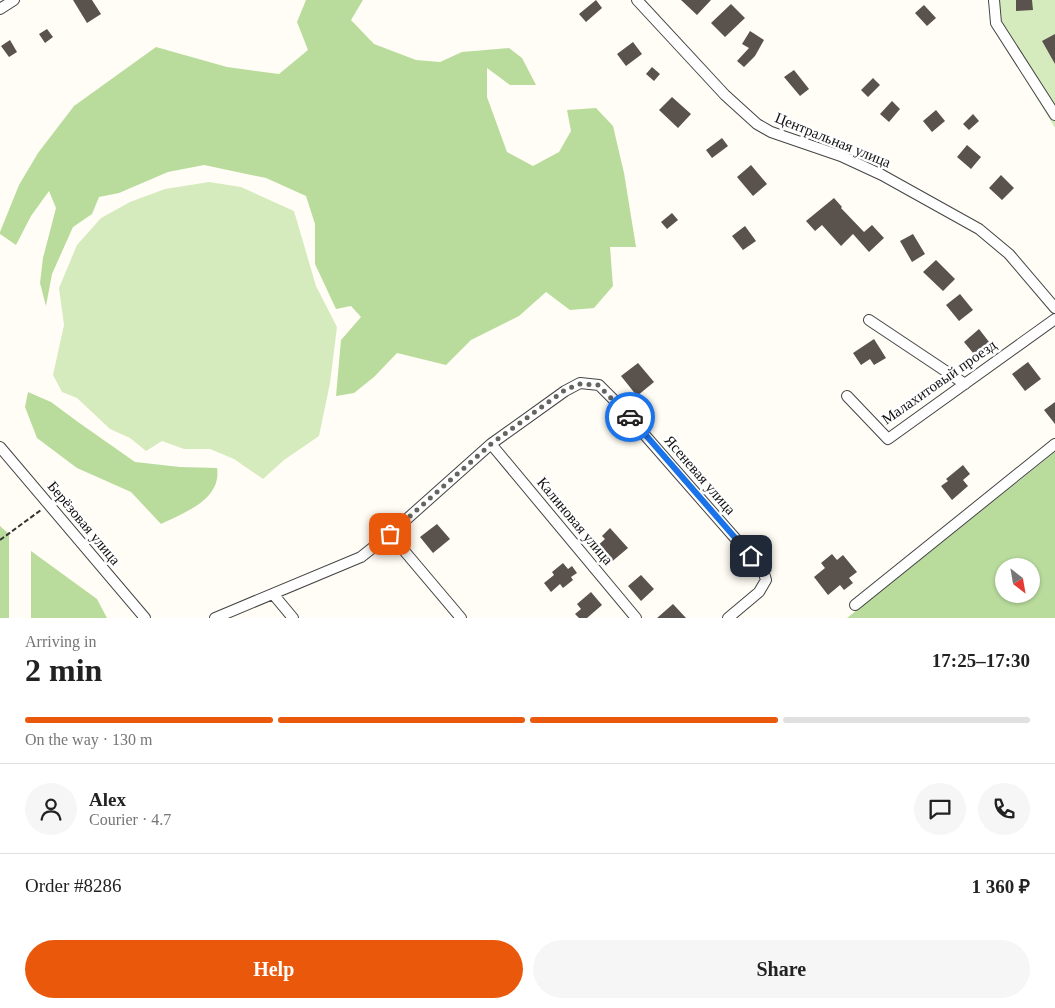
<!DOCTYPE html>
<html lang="en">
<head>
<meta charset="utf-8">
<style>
  body { margin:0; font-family:Georgia,serif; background:#f6f6f6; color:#222; height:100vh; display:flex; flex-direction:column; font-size:19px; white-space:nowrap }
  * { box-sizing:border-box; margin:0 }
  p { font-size:16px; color:#767676 }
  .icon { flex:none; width:28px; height:28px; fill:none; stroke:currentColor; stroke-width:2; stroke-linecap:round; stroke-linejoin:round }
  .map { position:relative; height:618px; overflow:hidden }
  .details { display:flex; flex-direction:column; background:#fff; flex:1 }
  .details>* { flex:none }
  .needle { width:32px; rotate:149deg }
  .tools { position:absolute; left:995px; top:558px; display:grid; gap:10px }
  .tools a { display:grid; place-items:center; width:45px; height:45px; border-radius:50%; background:#fff; box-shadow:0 1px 4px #0004; font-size:25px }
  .pin { position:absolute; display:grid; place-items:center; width:42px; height:42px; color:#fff; margin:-21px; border-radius:10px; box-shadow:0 2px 8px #0006 }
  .courier { position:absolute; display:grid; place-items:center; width:50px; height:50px; margin:-25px; border:4px solid #1a73e8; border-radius:50%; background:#fff; color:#222; box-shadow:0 1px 6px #0007 }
  .head em { font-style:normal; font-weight:800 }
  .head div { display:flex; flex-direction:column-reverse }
  .head { display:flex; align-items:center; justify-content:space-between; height:85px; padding:0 25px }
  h1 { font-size:32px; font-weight:800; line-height:38px }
  .bar { display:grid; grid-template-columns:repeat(4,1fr); gap:8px 5px; align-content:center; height:60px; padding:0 25px }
  .bar i { height:6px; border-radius:4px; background:#e0e0e0 }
  .bar .active { background:#ea580c }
  .bar p { grid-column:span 4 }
  .line { display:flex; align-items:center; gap:12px; padding:0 25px; border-top:1px solid #e0e0e0 }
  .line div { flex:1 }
  .round { display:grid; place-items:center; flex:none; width:52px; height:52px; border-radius:26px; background:#f6f6f6 }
  .action { display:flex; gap:10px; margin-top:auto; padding:10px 25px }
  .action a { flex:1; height:58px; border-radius:30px; background:#ea580c; color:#fff; font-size:20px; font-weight:800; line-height:58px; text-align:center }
  .action a+a { background:#f6f6f6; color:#222 }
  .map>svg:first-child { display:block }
</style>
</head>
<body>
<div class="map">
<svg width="1055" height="618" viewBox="0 0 1055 618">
  <rect width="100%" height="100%" fill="#fffdf5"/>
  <path fill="#d5ebbd" d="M990 0H1055V128L992 25Z
    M209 182 241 187 294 211 316 286 337 327 330 383 319 436 284 460 263 479 234 459 210 449H184L162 441 146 451 130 438 110 429 77 398 62 392 53 375 64 325 59 288 77 245 101 218 130 202 165 189Z"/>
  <path fill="#b9dc9c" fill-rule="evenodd" d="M306 0H363L351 20 374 44 416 60 440 62 462 52 509 48 522 58 536 85H510L487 68V97L507 152 533 166 559 152 571 131 567 110 596 108 613 126 624 173 636 247H610L613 286 594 308 570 310 546 292 519 316 471 340 446 365 397 353 374 377 354 393 336 396 341 340 361 317 351 306 336 309 315 264V224L306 196 266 178 204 165 168 172 119 193 99 197 92 214 73 227 52 274 46 306 40 283 43 258 56 208 49 191 31 216 16 245 0 234V232L19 185 38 153 74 106 156 47 227 67 279 74 308 50 297 22Z
    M28 392 51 402 78 422 135 462 180 467 217 468C222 500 183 513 161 524L131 492 77 468 37 438 25 407Z
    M1055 452V618H847ZM1004 566H1031V594H1004Z
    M0 526 9 534V618H0Z
    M31 551 97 599 107 618H31Z"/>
  <path fill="#5a524d" d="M73 0H92L101 14 87 23Z
    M596 0 602 8 586 22 579 14Z
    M681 0H711L697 15Z
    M1016 0H1032L1033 10 1016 11Z
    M731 4 745 18 725 37 711 23Z
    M924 5 936 18 927 26 915 13Z
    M47 29 53 37 45 43 39 34Z
    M750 31 764 40 755 56 744 67 737 61 749 48 742 44Z
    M1055 34V64L1042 41Z
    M10 40 17 52 9 57 1 46Z
    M633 42 642 54 626 66 617 54Z
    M652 67 660 74 654 81 646 74Z
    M794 70 809 89 800 96 784 77Z
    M873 78 880 85 868 97 861 90Z
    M672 97 691 114 678 128 659 110Z
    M892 101 900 109 889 122 880 114Z
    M936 110 945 121 932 132 923 121Z
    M973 114 979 121 969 130 963 124Z
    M722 138 728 146 712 158 706 150Z
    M967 145 981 157 971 169 957 157Z
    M751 165 767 184 753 196 737 177Z
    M1001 175 1014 188 1002 200 989 188Z
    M834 198 842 207 841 208 864 232 872 225 884 238 869 252 853 234 841 246 822 225 815 231 806 221Z
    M672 213 678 220 667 229 661 222Z
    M745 226 756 241 743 250 732 236Z
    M913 234 925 254 912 262 900 241Z
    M936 260 955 279 943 291 923 272Z
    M960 294 973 310 959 321 946 305Z
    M979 329 993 347 978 359 964 342Z
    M874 339 886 358 874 365 870 359 861 365 853 353Z
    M1028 362 1041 379 1025 391 1012 374Z
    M638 363 654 382 637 396 621 376Z
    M1055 402V424L1044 410Z
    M963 465 970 474 963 480 968 486 952 500 941 486 948 481 946 479Z
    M437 524 450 539 433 553 420 537Z
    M610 528 628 548 609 564 595 548 605 539 602 536Z
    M832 554 837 560 843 555 857 572 849 578 853 583 844 590 840 585 828 595 814 577 825 568 821 563Z
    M563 563 568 569 572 566 577 573 571 577 573 580 563 588 560 584 551 592 544 583 554 575 552 572Z
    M641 575 654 589 641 601 628 586Z
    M591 592 602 605 587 618H579L575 614 581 609 577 604Z
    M673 604 686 618H657Z"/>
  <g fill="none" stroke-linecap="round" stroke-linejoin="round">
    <defs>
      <path id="minor" d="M637 0 725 95 757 124 771 132 841 156 882 175 979 229 1009 254 1055 308
        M994 0 996 23 1055 115
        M0 9 14 0
        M869 320 965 384
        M847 396 888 439 1055 319
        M491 444 636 618
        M0 447 145 618
        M390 534 461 618
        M273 594 293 618
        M855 605 1055 444
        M215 618 361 557 390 534 491 444 565 391 580 383 599 385 615 401 763 570 766 580 759 592 728 618"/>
    </defs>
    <use href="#minor" stroke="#444" stroke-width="12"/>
    <path stroke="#333" stroke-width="2" stroke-dasharray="5 2.5" stroke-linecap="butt" d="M0 540 41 510"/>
    <use href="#minor" stroke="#fff" stroke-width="10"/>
  </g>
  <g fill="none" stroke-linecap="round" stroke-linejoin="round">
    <path stroke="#646461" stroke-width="5" stroke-dasharray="0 9" d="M390 534 491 444 565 390 580 384 598 385 630 417"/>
    <path stroke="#1a73e8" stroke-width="6" d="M630 417 751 556"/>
  </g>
  <g text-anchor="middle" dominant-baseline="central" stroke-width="5" stroke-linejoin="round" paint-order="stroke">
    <g font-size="15" fill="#111" stroke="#fff">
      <text transform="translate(833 140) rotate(22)">Центральная улица</text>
      <text transform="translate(939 382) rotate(-35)">Малахитовый проезд</text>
      <text transform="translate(700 475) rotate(49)">Ясеневая улица</text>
      <text transform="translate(575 521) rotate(50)">Калиновая улица</text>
      <text transform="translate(84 523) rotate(50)">Берёзовая улица</text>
    </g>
  </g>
</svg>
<div class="tools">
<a><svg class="needle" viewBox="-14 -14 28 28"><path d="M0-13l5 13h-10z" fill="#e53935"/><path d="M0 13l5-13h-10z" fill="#767676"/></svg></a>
</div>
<div class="pin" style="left:390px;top:534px;background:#ea580c"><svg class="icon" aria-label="bag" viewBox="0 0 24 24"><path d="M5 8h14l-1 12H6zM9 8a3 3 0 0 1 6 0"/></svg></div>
<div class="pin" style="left:751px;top:556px;background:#1f2937"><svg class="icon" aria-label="home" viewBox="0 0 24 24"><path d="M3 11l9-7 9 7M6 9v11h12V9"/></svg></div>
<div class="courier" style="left:630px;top:417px"><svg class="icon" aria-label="car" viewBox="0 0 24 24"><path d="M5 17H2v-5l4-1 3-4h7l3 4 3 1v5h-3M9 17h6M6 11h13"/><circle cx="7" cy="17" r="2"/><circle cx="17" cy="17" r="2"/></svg></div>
</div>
<section class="details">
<div class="head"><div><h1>2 min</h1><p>Arriving in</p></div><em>17:25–17:30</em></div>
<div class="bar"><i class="active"></i><i class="active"></i><i class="active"></i><i></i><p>On the way · 130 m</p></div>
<div class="line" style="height:90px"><a class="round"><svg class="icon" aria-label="person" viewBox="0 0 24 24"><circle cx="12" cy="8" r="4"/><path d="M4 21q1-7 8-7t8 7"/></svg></a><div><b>Alex</b><p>Courier · 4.7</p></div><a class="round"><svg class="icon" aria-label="chat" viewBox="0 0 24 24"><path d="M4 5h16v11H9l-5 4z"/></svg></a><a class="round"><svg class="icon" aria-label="phone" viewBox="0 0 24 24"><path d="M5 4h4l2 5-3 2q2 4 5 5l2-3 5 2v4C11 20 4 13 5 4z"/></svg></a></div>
<div class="line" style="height:65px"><div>Order #8286</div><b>1 360 ₽</b></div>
<div class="action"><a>Help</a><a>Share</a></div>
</section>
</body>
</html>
